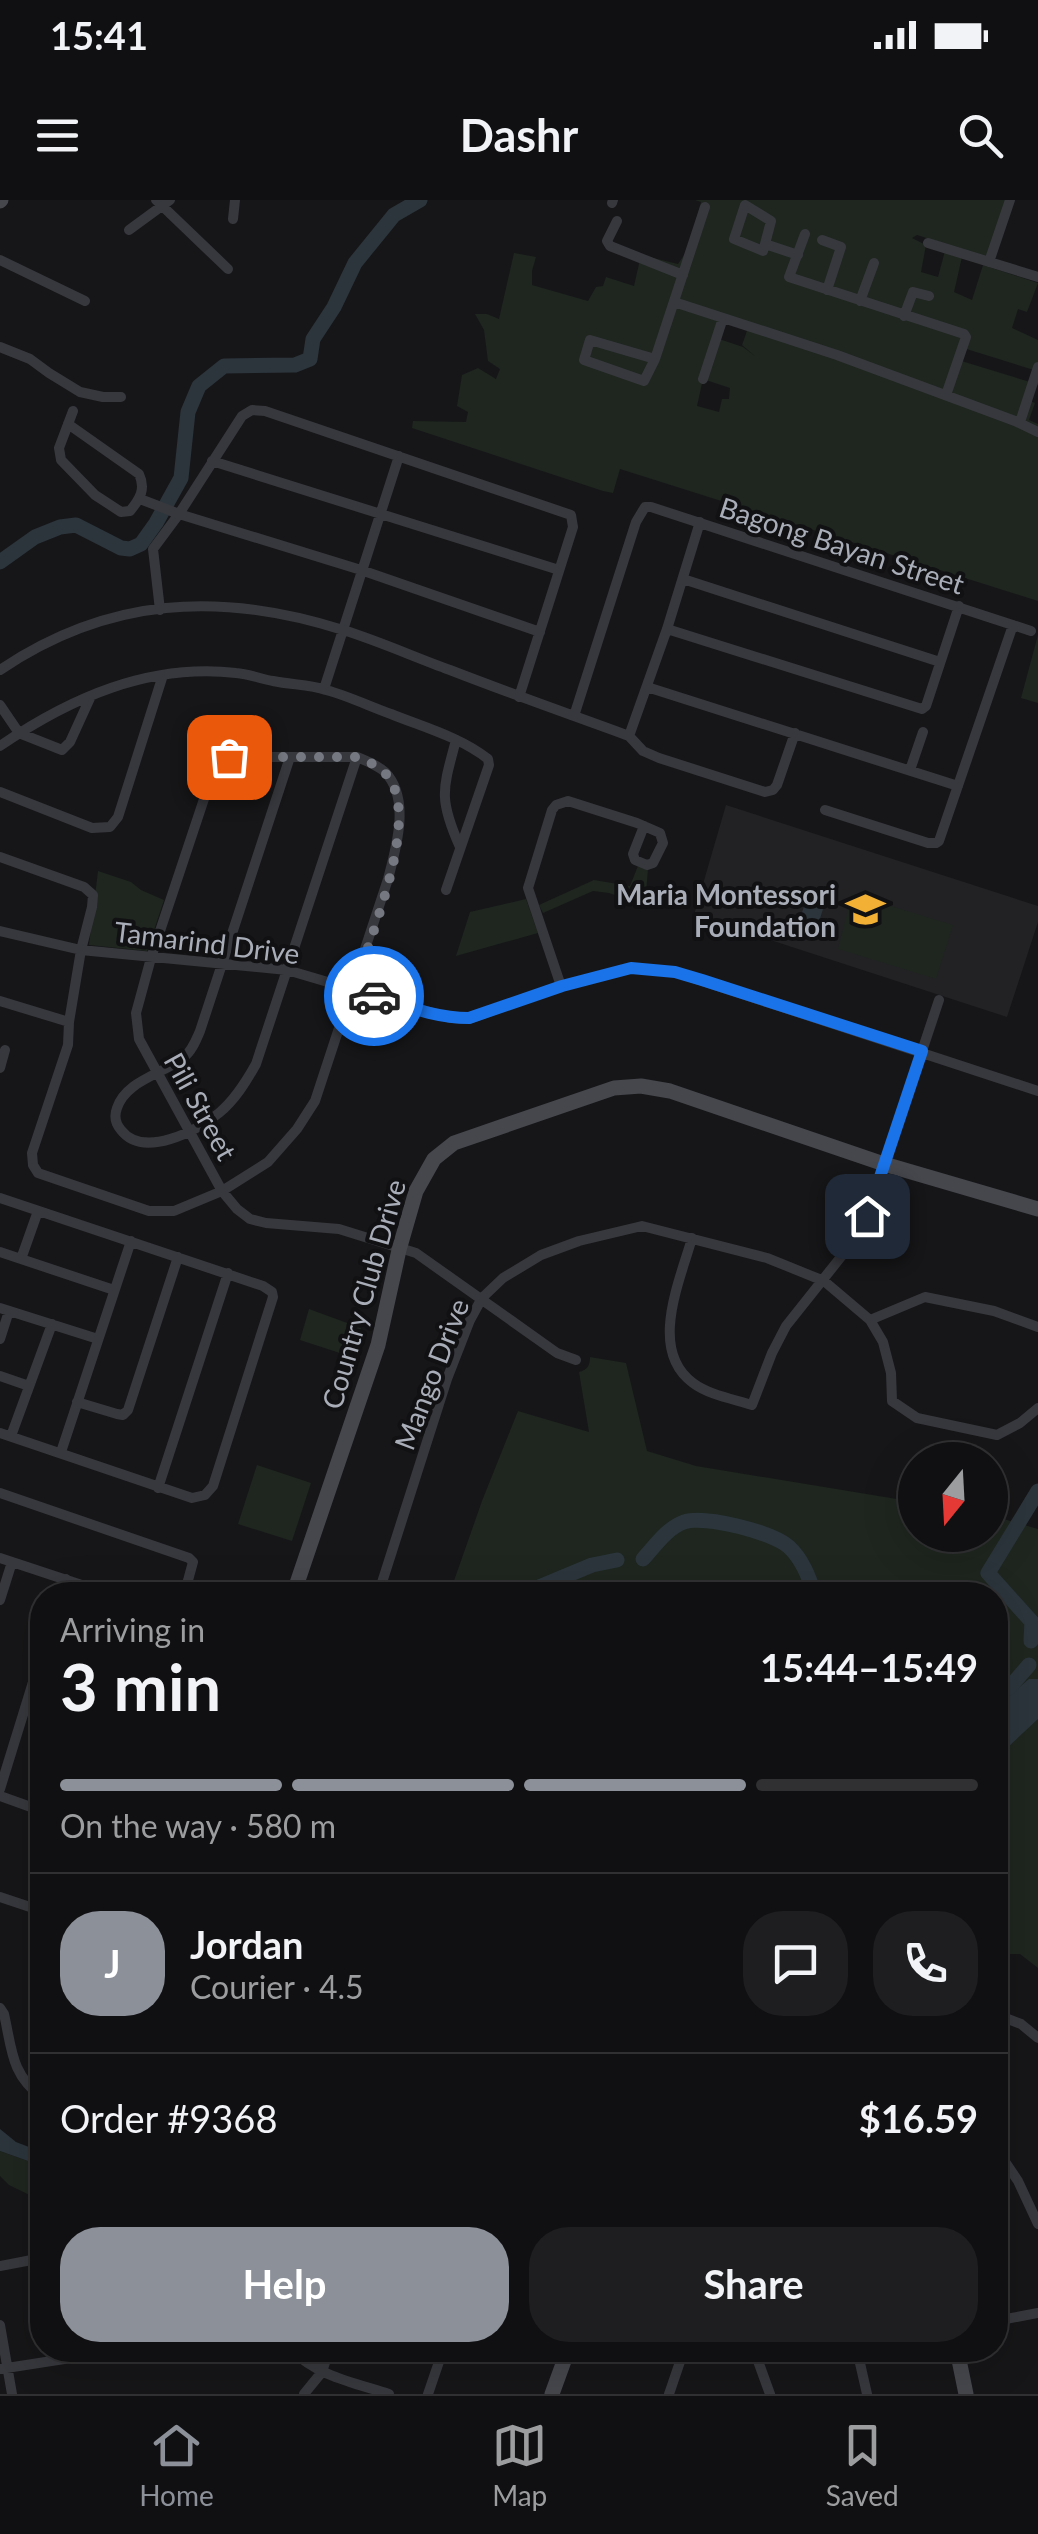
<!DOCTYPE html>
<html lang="en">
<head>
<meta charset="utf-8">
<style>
  body { margin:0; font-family:Lato,sans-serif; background:#1e1e20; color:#f1f3f6; height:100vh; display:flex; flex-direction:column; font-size:38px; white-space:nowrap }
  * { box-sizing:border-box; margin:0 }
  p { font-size:32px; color:#9c9d9f }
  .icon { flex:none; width:55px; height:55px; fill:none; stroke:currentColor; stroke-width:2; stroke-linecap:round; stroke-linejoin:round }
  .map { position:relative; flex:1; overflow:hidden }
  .sheet { position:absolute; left:30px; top:1382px; width:978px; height:780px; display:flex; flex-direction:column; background:#101012; border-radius:40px; box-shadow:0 10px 40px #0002,0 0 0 2px #303032 }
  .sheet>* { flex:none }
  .needle { width:65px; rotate:198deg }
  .buttons { position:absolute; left:898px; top:1242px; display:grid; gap:20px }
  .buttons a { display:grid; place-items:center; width:110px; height:110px; border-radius:50%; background:#101012; box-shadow:0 10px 40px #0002,0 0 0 2px #303032; font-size:50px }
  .pin { position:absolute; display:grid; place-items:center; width:85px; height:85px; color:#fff; margin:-42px; border-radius:20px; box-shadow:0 5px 15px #0006 }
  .courier { position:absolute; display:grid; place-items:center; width:100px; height:100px; margin:-50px; border:8px solid #1a73e8; border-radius:50%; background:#fff; color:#222; box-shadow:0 2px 12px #0007 }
  .headline em { font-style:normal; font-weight:700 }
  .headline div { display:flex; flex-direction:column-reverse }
  .headline { display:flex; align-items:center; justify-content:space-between; height:170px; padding:0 30px }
  h1 { font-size:65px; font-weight:700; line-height:75px }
  .bar { display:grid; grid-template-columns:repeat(4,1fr); gap:15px 10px; align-content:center; height:120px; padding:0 30px }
  .bar i { height:12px; border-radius:8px; background:#303032 }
  .bar .active { background:#8c9099 }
  .bar p { grid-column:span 4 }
  .line { display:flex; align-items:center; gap:25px; padding:0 30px; border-top:2px solid #303032 }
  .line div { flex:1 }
  .round { display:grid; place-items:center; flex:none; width:105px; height:105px; border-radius:40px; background:#1e1e20 }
  .cta { display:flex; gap:20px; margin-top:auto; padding:20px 30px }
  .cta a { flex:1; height:115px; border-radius:40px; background:#8c9099; color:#fff; font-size:40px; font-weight:700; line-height:115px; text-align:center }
  .cta a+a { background:#1e1e20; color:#f1f3f6 }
  .status { display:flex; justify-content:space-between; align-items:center; height:70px; padding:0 50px; background:#101012; direction:ltr }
  .status svg { height:28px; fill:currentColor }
  header { display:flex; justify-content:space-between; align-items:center; height:130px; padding:0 30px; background:#101012; font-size:45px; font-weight:700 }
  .tabs { display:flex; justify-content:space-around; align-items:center; height:140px; border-top:2px solid #303032; background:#101012; font-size:28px; color:#9c9d9f }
  .tabs a { display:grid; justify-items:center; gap:5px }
  .tabs .active { color:#8c9099 }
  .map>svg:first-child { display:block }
</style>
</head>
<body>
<div class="status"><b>15:41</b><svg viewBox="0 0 49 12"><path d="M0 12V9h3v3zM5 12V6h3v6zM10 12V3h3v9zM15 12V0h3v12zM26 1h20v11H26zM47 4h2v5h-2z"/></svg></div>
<header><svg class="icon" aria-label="menu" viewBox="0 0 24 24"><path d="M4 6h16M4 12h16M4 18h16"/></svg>Dashr<svg class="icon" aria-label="search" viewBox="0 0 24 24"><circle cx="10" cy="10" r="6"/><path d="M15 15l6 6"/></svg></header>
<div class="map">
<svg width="1038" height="2194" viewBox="0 0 1038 2194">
  <rect width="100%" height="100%" fill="#161618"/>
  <path fill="#222225" d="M726 605 1038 706V722L1007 817 694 715Z"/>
  <path fill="#1e261f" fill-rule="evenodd" d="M695 0H1006L987 57 917 35 912 38 926 45 921 72 938 77 945 51 962 57 954 92 972 100 983 65 1038 83 1027 112 1018 109 1012 128 1038 140V185L1031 183 1026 199 1035 203 1029 220 1038 224V401L620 269 613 293 603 291 412 228 413 221 466 222 468 212 457 206 462 175 478 168 496 179 500 169 488 161 484 130 475 114H487L499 119 514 53 536 57 532 71V85L588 101 596 87 603 86 606 77 634 86 641 55 678 64 688 49 701 2ZM724 121 748 128 742 145 755 156 743 147 719 139ZM960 147 1034 170 1030 182 955 159ZM703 179 730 188 729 199H722L719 212 697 206Z
    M1038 435V503L1021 498Z
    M638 666 648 669 646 693 642 704 609 693 593 691 543 713 539 705 594 680 630 686Z
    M98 671 131 682 141 690 164 700 147 751 89 745Z
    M852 694 953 725 936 779 838 749Z
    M526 699 538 733 456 756 470 712Z
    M309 1109 361 1128 352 1157 300 1140Z
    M590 1157 626 1163 647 1251 696 1266 915 1302V1335H990V1315L1038 1329V1768L1020 1754H995V1395H449L482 1301 518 1211 589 1232 579 1172C587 1170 590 1166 590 1157Z
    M257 1265 311 1283 292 1341 238 1324Z
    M0 1951 42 1966V2001L9 1985 0 1976Z"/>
  <path fill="#2c353c" d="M806 700 824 706 814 737 796 731Z
    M1029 1479H1038V1519L1007 1548 995 1563V1508Z
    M0 1929 16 1942 42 1952V1966L0 1951Z"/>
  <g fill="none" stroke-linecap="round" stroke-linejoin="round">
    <path stroke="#2c353c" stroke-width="15" d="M0 362 35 337 60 327 76 325 121 348 130 349 141 344 156 323 181 278 188 212 199 186 224 166 295 165 310 159 313 139 334 107 355 63 394 15 420 0
      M643 1359C655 1346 667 1328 684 1322 704 1315 773 1332 789 1347 803 1360 809 1378 815 1395
      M520 1395 592 1365 617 1360
      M1031 1441 1032 1422 988 1373 1038 1291
      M995 1499 1010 1487 1029 1465"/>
    <path stroke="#37383d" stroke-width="10" d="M156 0 228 69
      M612 3 613 0
      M233 19 235 0
      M617 21 607 41 610 46 683 75
      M129 30 170 0
      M805 34 789 77 964 134 966 137 946 195
      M822 40 841 47 827 90
      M928 43 1038 77
      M765 44 771 21 745 5 734 39 763 51 765 44 798 55
      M0 60 85 101
      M989 62 1010 0
      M860 101 874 63
      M674 102 837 155 1015 221 1038 232
      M904 116 913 92 929 96
      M0 147 30 159 49 173 80 192 103 197H121
      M655 159 590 140 584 160 644 181 655 159 705 7
      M703 179 723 118
      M1020 222 1038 167
      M68 224 139 274C146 289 140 299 130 311L121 312 95 295 61 260 59 248 73 211
      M212 261 559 370
      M140 299 179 314 361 370 540 432
      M683 379 940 462
      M160 410 153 349 179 314 242 216 252 210 265 211 571 315 573 327 519 497
      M667 429 922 509 926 506 959 406
      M0 470C108 397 220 391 343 430 379 441 414 457 450 470 509 493 569 514 629 536L643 551 659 558 765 592 773 590 777 585 795 533
      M647 487 958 586
      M324 489 399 256
      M0 505 19 533 62 550 70 542 91 496
      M574 516 636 322 645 307H651L1031 431
      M629 536 667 429 700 322
      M456 540C443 589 438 598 460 647
      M0 546C70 498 149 463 236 473 249 474 261 479 273 481 291 485 310 484 326 490 348 496 369 506 391 514 423 527 460 537 488 559L489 565 446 690
      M229 557H357C367 561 377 565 385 572 411 599 396 648 388 679L315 901 297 929 268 962 222 991 139 839 136 813 151 758 209 584 217 566Z
      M290 557 200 831C196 840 192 851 184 857 164 874 126 880 117 908 114 916 115 923 121 930 143 959 197 931 219 913 235 900 246 882 256 864L357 557
      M910 570 923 532
      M0 592 92 628 110 627 118 617 163 475
      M825 610 928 643H936L939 641 1013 425
      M0 657 84 687 93 695 92 707 81 750 69 822 68 845 32 953 33 965 38 973 149 1011H174L222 991 237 1009 250 1019 266 1023 339 1029 416 1053 557 1153 576 1160
      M0 731 81 750 287 770 450 818 469 819 561 786 631 768 675 772 1038 891
      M561 786 528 688 552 610 556 605 568 601 637 623 660 633 663 643 653 663 647 665 635 660 633 654 644 626
      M0 801 69 822
      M0 868 5 850
      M0 998 263 1086 272 1092 273 1097 213 1286 205 1295 192 1298 0 1233
      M692 1038C680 1081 648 1150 693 1183 709 1195 733 1199 752 1205L772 1153 786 1126 852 1043 867 1016 939 800
      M0 1052 114 1090
      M21 1059 38 1011
      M0 1108 98 1139
      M870 1120 925 1097 994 1111 1038 1127
      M0 1139 9 1111
      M0 1176 29 1186
      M77 1202 117 1214 123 1215 128 1210 178 1057
      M11 1236 52 1124
      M61 1252 131 1041
      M158 1288 228 1073
      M0 1293 189 1358 193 1362 184 1395
      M0 1358 112 1395
      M61 1395 66 1379
      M378 1395 447 1179 470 1120 482 1098 503 1078 541 1055 579 1041 642 1026 767 1058 824 1081 870 1120 883 1142 891 1173 892 1201 917 1218 997 1235 1020 1223 1038 1208
      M0 1400 12 1362
      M0 1589 42 1453
      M0 1596 42 1611
      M0 1697 42 1711
      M0 1808 4 1814C12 1849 11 1875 42 1897
      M995 1814 1021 1824 1038 1838
      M995 1947 1018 1981 1038 2024
      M0 2066 42 2058
      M995 2121 1038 2113
      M0 2125 12 2194
      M292 2150C317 2176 355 2183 389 2194
      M754 2150 770 2194
      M857 2150 867 2194
      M0 2169 122 2150
      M304 2194 322 2172 329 2150
      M428 2194 443 2150
      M669 2194 684 2150"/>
    <path stroke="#45474d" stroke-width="15" d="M0 1 1 0
      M293 1395 378 1145 399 1050 416 991 434 959 454 943 614 888 641 886 670 891 884 964 1038 1009
      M957 2150 966 2194
      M552 2194 568 2150"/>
  </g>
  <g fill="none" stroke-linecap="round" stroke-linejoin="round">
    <path stroke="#757880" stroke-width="10" stroke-dasharray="0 18" d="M229 557H357C372 563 386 569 393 585 415 633 369 740 354 789L374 796"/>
    <path stroke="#1a73e8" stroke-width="12" d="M374 796C406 806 436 818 469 818L562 786 631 768 675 772 702 780 922 851 867 1016"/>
  </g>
  <defs>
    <symbol id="school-bare" viewBox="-9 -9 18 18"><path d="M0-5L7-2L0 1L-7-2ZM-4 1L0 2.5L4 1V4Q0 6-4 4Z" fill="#f2b134" stroke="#111113" stroke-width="2.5" paint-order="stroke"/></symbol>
  </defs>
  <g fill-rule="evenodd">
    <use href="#school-bare" x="838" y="682" width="55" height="55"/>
  </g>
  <g text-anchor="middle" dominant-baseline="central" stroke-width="8" stroke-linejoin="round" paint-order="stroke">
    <g font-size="28" fill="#a8adb8" stroke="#111113">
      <text transform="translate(842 345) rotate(18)">Bagong Bayan Street</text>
      <text transform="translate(207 742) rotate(7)">Tamarind Drive</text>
      <text transform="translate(201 906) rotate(61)">Pili Street</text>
      <text transform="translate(363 1094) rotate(-74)">Country Club Drive</text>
      <text transform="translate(431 1174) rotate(-69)">Mango Drive</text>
    </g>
    <g font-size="28" font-weight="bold" fill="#a8adb8" stroke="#111113" text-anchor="end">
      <text x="836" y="694">Maria Montessori<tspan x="836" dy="32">Foundation</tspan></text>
    </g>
  </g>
</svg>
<div class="buttons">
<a><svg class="needle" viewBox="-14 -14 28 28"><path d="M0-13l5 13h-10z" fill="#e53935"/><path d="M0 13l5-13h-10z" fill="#9c9d9f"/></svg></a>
</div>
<div class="pin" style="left:229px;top:557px;background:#ea580c"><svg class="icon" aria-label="bag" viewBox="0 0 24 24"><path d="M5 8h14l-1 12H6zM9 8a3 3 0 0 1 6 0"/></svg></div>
<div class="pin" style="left:867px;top:1016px;background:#1f2937"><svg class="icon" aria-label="home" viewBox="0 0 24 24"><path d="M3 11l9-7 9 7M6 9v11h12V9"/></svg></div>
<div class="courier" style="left:374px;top:796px"><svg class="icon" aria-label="car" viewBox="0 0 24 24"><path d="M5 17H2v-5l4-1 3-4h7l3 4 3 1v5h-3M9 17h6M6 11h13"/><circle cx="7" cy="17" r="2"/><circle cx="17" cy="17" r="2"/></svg></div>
<section class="sheet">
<div class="headline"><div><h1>3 min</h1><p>Arriving in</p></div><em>15:44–15:49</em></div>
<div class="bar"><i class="active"></i><i class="active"></i><i class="active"></i><i></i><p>On the way · 580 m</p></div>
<div class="line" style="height:180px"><b class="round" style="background:#8c9099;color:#fff">J</b><div><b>Jordan</b><p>Courier · 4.5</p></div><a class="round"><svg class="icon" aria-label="chat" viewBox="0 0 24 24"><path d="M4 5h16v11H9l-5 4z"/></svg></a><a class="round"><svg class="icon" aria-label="phone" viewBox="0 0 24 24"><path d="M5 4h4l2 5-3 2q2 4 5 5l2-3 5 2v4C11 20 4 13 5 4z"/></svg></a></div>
<div class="line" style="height:130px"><div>Order #9368</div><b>$16.59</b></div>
<div class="cta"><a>Help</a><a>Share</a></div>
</section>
</div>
<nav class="tabs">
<a class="active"><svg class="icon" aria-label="home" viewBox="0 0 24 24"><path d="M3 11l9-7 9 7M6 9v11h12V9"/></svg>Home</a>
<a><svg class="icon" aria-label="map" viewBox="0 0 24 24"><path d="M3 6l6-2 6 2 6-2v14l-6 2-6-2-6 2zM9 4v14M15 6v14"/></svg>Map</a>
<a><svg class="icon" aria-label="saved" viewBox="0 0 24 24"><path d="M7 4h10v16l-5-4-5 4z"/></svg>Saved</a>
</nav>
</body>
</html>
